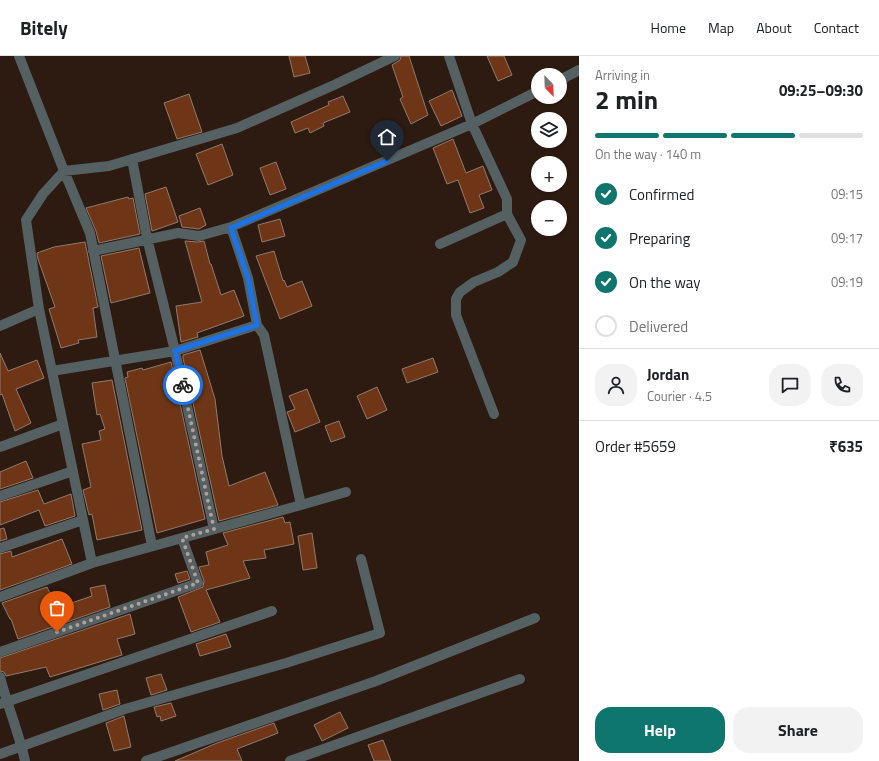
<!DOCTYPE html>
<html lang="en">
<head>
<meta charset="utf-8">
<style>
  body { margin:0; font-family:"Titillium Web",sans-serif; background:#f2f2f2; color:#202124; height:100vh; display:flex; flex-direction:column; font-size:15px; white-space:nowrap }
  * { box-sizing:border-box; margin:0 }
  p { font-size:13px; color:#757577 }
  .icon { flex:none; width:22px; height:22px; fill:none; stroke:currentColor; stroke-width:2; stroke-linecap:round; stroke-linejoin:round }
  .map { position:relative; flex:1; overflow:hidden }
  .side { display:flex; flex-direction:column; background:#fff; width:300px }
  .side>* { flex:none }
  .needle { width:26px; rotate:157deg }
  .tools { position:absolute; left:531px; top:12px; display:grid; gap:8px }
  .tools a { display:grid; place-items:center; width:36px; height:36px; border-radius:50%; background:#fff; box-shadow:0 1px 3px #0004; font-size:20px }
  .pin { position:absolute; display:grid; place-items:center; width:34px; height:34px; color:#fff; margin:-41px -17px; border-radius:50% 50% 50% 0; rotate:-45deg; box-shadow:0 0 4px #0007 }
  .pin .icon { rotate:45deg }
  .courier { position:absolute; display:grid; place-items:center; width:40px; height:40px; margin:-20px; border:3px solid #1a73e8; border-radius:50%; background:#fff; color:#222; box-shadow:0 1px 5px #0007 }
  .summary em { font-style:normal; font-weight:700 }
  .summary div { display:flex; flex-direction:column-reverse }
  .summary { display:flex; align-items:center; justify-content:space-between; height:68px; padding:0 16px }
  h1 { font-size:26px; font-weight:700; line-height:30px }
  .bar { display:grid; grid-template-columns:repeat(4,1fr); gap:6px 4px; align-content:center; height:48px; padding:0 16px }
  .bar i { height:5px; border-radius:3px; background:#e0e0e0 }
  .bar .current { background:#0f766e }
  .bar p { grid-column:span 4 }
  .line { display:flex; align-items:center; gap:10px; padding:0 16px; border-top:1px solid #e0e0e0 }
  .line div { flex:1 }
  .round { display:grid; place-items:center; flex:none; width:42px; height:42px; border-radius:16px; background:#f2f2f2 }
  ol { padding:0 16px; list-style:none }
  li { display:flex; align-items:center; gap:12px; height:44px }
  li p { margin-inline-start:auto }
  li .icon { padding:4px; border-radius:50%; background:#0f766e; color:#fff; stroke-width:4 }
  li:last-child { color:#757577 }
  li i { width:22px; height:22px; border:2px solid #e0e0e0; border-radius:50% }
  .action { display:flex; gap:8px; margin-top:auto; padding:8px 16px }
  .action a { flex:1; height:46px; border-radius:16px; background:#0f766e; color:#fff; font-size:16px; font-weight:700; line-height:46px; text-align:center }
  .action a+a { background:#f2f2f2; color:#202124 }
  header { display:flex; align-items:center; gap:24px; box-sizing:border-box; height:56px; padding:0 20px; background:#fff; border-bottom:1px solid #e0e0e0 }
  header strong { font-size:19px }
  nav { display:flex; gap:22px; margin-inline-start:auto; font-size:14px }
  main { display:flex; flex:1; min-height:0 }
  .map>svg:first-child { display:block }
</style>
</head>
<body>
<header>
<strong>Bitely</strong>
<nav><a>Home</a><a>Map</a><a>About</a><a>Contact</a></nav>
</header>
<main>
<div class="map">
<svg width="579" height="705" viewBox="0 0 579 705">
  <rect width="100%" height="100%" fill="#2d1b11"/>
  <path fill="#6e3616" stroke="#917a6e" d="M289 0H305L310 17 294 21Z
    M401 0H409L428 59 411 68 400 43 403 41 392 9 400 4Z
    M487 0H504L512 19 498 25Z
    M452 34 462 60 441 70 429 45Z
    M189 38 202 76 177 83 164 47Z
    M343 40 350 56 323 67 324 70 310 77 308 72 295 77 291 66 329 49 328 46Z
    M453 83 466 117 483 110 492 134 479 139 484 152 470 157 458 124 447 128 433 92Z
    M222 88 233 119 208 129 196 98Z
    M276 106 286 133 270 139 260 112Z
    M166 131 178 166 152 175 145 138Z
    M128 141 129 143 133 142 140 178 99 187 96 175 86 152Z
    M200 152 206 169 199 173 182 171 179 160Z
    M280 163 285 180 262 186 258 169Z
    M185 185 198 186 204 185 210 208H211L221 239 234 234 244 260 197 277 198 281 181 286 176 250 202 246Z
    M85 186 98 251 93 252 97 281 78 284 79 287 61 292 49 253 55 251 38 203 37 197 54 191Z
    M139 192 150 237 111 247 101 200Z
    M274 195 283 225 284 224 287 231 302 225 312 250 280 263 256 200Z
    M200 294 215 343 222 400 229 430 265 416 278 449 219 465 183 302V299Z
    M0 297 8 315 37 304 44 322 16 333 31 367 15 375 2 338 0 339Z
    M433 302 438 316 407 327 402 313Z
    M171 306 205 463 157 477 125 322 128 321 127 316 142 312 143 314Z
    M112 324 142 474 97 484 92 458 89 459 83 434 91 431 82 388 101 384 99 375 105 373 100 358 97 359 92 327Z
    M377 331 387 354 367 363 357 340Z
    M307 333 320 366 295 376 287 356 295 353 289 340Z
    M339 365 345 381 331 386 325 370Z
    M26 405 33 422 0 433V416Z
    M38 434 44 448 71 438 75 460 45 470 39 454 0 469V446Z
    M283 461 285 467 290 466 294 488 264 494 266 502 243 505 250 522 206 534 220 566 191 576 178 541 203 531 204 525 199 511 209 509 206 496 228 489 223 477Z
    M4 472 7 483 0 485V473Z
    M312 477 317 512 303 514 298 480Z
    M62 483 72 508 0 534V498L11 495 12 501Z
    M187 515 190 523 178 527 175 518Z
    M105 529 110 551 18 583 11 563H10L2 547 47 531 57 552 92 540 90 532Z
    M130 558 135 578 117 583 122 599 50 621 46 611 6 620 4 616 0 615V602Z
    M226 578 231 591 200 600 196 588Z
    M161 618 167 634 151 639 146 622Z
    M117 634 120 648 103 654 99 638Z
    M171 647 176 660 161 665 160 660 157 661 154 651Z
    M340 656 348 672 322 685 314 669Z
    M124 660 131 691 114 695 106 667Z
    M274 667 278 677 237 693 242 705H175L217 687Z
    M383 684 391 705H374L368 689Z"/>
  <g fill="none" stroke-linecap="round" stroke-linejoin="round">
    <path stroke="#546062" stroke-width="10" d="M19 0 64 115 43 138 26 164 39 253 92 507
      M449 0 472 68 507 143V158L521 184 513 206 498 216 474 226 460 236 456 243V259L494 358
      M560 24 579 14
      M132 103 147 182 175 295 214 473
      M231 171 248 222 257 269 264 279 301 449
      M440 188 507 158
      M93 195 178 177 199 180 231 171 472 68 538 35
      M0 270 39 253
      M52 315 175 295 257 269
      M0 391 63 368
      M0 440 73 415
      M152 490 90 177 64 115 109 110 237 72 334 29 395 0
      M0 492 83 464
      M0 541 92 507 301 449 346 436
      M0 596 198 527 182 482
      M0 621C7 649 19 677 25 705
      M0 648 272 555
      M0 698 125 653 286 607 380 577 361 503
      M146 705 376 625 535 562
      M290 705 520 623"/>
  </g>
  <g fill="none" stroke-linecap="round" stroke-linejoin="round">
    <path stroke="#b0a099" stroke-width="4" stroke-dasharray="0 7.2" d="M57 576 198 527 182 482 214 473 183 329"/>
    <path stroke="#1a73e8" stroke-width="5" d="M183 329 175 295 257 269 248 222 231 172 387 105"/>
  </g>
</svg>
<div class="tools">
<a><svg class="needle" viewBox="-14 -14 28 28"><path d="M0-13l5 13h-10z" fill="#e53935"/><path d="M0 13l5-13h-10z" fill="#757577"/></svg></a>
<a><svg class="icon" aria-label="layers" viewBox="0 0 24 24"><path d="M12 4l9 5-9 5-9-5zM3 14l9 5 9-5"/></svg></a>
<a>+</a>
<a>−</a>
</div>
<div class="pin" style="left:57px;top:576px;background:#ea580c"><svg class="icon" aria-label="bag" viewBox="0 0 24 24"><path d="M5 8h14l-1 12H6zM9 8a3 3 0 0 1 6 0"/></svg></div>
<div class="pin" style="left:387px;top:105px;background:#1f2937"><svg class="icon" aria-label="home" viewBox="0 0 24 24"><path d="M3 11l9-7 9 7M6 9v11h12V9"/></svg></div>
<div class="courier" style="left:183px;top:329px"><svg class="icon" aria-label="bike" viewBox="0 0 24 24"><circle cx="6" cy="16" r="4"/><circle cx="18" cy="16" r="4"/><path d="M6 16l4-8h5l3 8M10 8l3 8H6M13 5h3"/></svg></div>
</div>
<section class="side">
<div class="summary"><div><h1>2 min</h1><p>Arriving in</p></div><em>09:25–09:30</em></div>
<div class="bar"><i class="current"></i><i class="current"></i><i class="current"></i><i></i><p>On the way · 140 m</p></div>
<ol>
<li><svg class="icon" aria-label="check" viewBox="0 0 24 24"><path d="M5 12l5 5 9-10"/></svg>Confirmed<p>09:15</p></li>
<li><svg class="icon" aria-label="check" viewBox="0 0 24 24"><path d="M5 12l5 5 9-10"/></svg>Preparing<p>09:17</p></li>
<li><svg class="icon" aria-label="check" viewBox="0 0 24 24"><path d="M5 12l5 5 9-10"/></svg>On the way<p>09:19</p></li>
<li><i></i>Delivered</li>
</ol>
<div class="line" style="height:72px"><a class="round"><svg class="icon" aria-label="person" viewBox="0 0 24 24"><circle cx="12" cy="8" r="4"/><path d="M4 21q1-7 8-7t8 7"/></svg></a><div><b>Jordan</b><p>Courier · 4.5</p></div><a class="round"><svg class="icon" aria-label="chat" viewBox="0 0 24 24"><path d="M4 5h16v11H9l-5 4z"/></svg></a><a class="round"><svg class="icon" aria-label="phone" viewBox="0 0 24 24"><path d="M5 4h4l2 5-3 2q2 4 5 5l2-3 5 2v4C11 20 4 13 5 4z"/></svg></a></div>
<div class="line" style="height:52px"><div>Order #5659</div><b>₹635</b></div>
<div class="action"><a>Help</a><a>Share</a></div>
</section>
</main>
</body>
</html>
